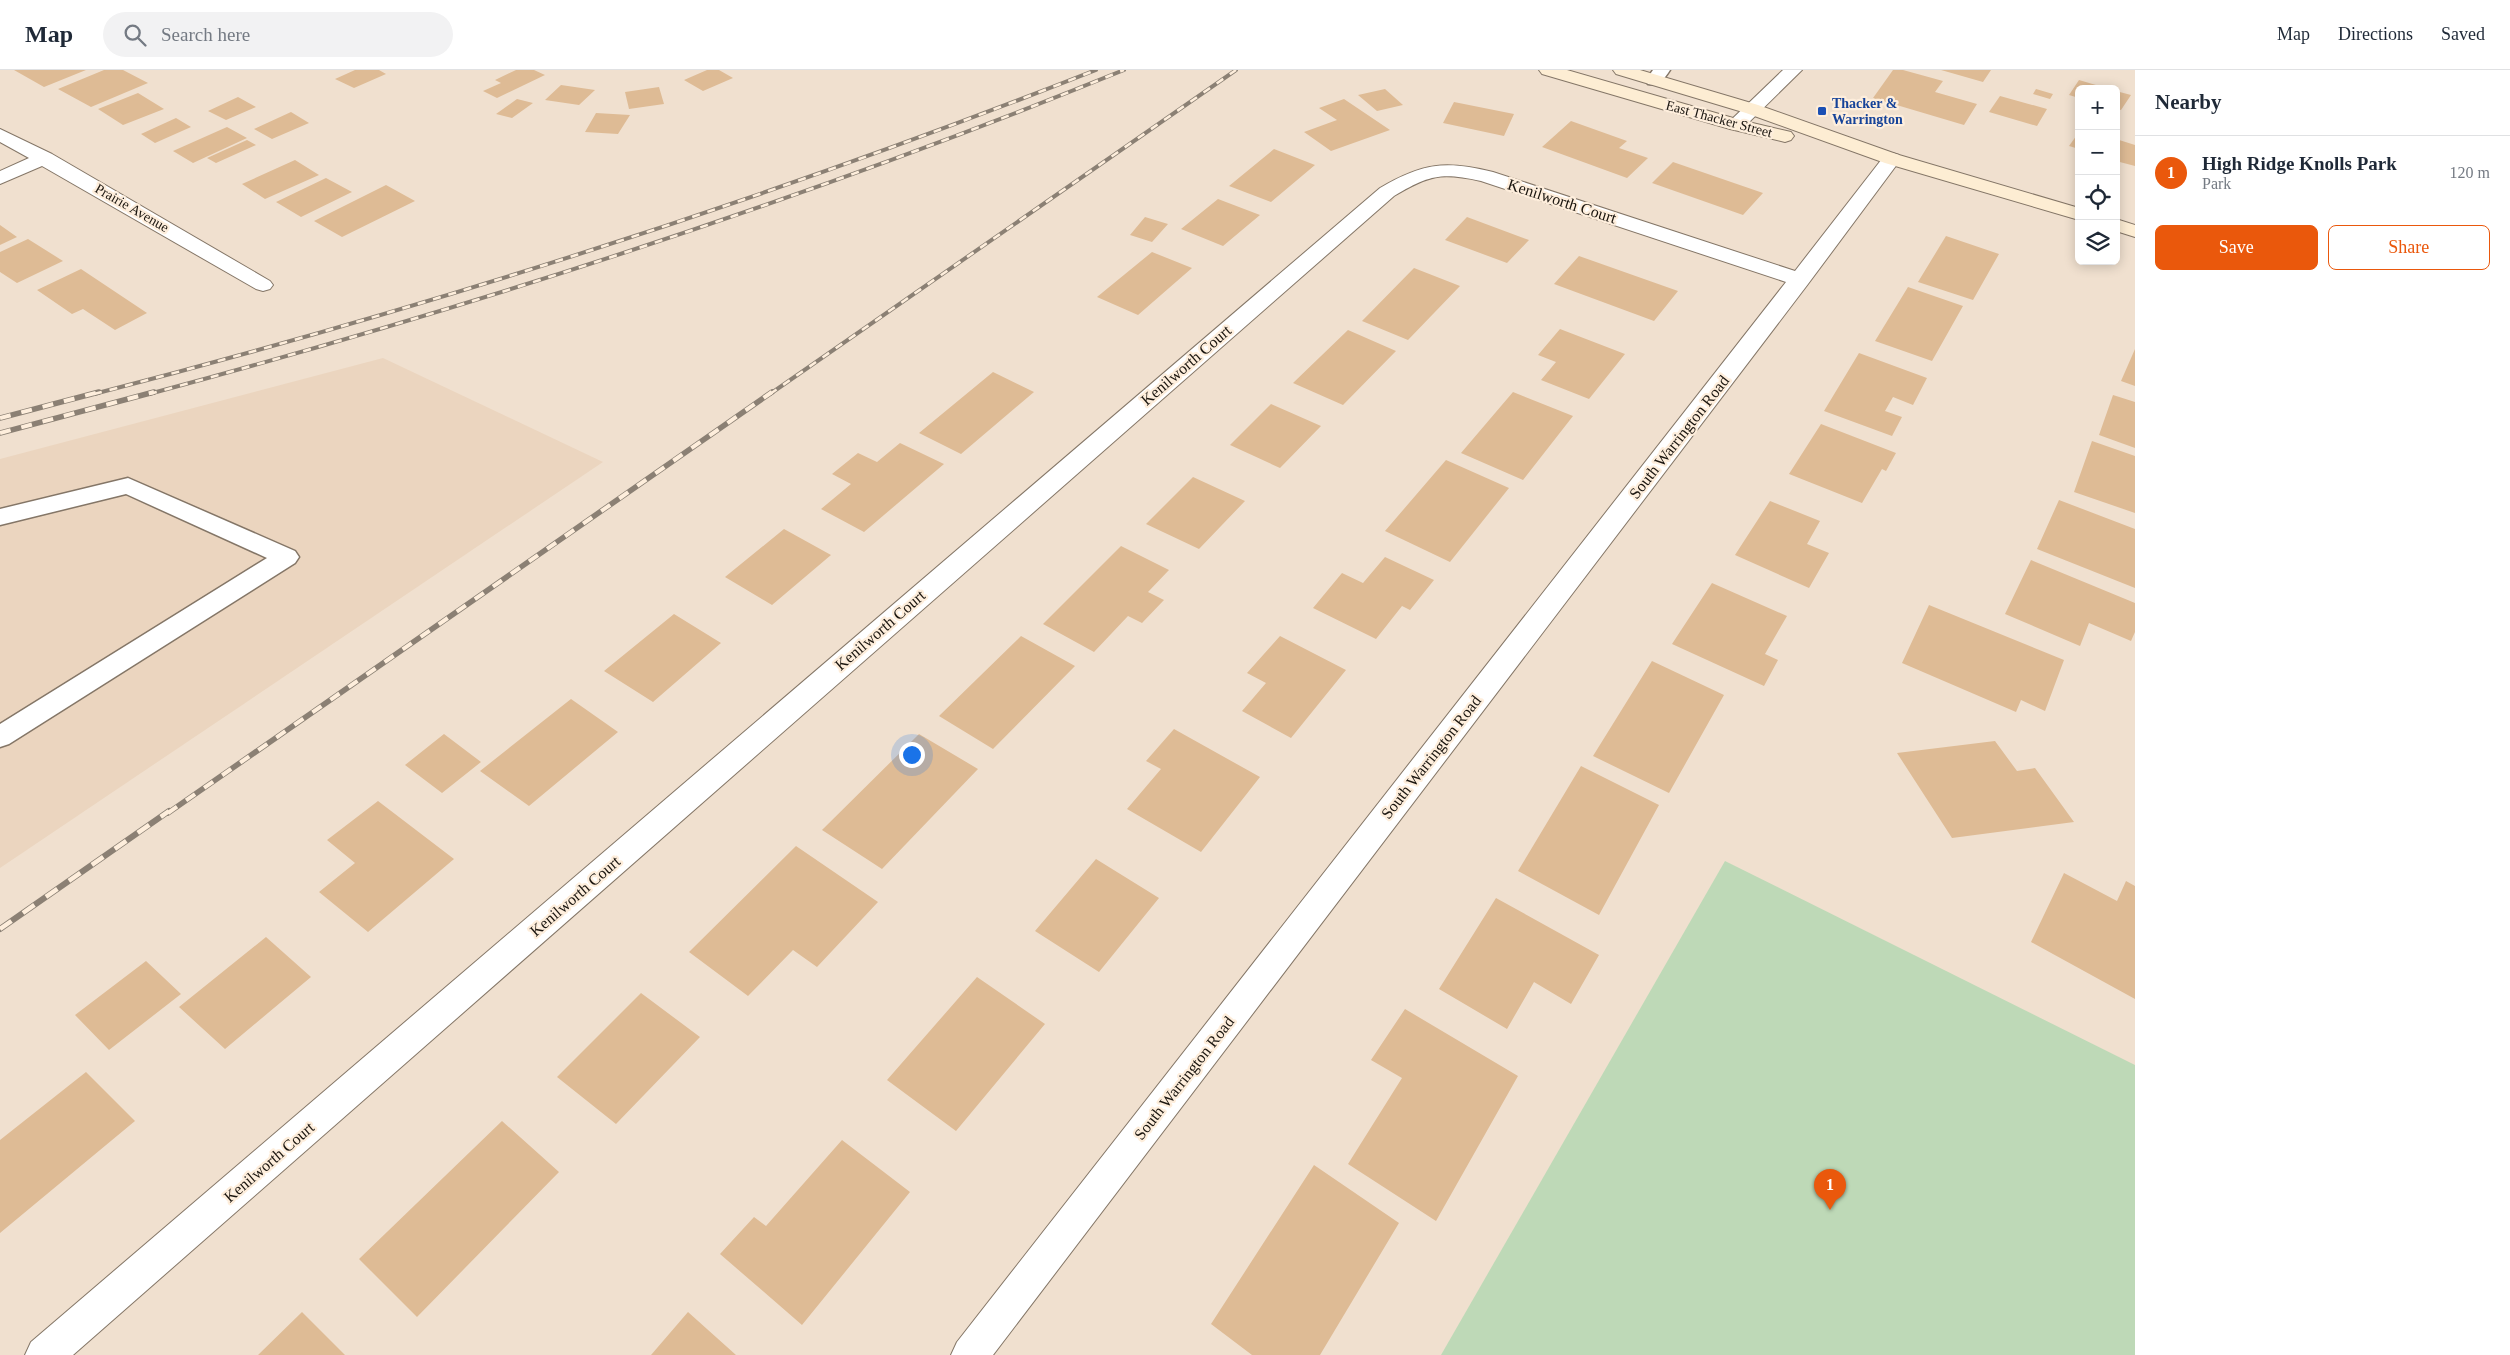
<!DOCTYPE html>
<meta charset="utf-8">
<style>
:root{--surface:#fff;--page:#f2f2f3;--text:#1f2937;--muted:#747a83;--line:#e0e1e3;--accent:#ea580c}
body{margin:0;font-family:Georgia,serif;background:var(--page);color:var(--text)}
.controls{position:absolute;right:15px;top:15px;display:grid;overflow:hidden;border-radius:8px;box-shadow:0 2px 12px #0003}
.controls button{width:45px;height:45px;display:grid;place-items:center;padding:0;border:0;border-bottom:1px solid var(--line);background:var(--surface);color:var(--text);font:25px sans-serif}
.you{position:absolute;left:911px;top:684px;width:18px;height:18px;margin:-12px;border:4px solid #fff;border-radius:50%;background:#1a73e8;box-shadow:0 0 0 8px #1a73e833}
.badge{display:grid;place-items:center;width:32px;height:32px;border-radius:50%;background:var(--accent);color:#fff;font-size:16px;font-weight:700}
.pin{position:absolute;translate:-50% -41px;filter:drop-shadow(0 1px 2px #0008)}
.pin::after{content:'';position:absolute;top:26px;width:18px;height:15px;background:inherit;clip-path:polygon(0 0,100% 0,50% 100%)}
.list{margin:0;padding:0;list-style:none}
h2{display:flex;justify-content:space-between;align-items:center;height:65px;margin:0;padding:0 20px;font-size:21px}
h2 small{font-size:16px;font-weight:400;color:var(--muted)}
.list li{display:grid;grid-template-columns:32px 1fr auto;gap:15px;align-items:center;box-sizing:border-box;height:75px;padding:0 20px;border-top:1px solid var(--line)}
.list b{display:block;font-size:19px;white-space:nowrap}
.list p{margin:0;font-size:16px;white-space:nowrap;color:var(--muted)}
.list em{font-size:16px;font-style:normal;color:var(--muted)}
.actions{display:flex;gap:10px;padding:15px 20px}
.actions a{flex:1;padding:11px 0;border:1px solid var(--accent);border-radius:8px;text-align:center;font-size:18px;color:var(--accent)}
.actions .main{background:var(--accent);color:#fff}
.icon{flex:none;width:28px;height:28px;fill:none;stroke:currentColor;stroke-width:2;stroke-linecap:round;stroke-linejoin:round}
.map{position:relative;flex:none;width:2135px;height:1285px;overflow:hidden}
header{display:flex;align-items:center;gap:30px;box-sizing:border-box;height:70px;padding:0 25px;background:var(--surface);border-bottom:1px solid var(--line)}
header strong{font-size:24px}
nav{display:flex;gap:28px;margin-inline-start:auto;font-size:18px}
.search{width:350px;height:45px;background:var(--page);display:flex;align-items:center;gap:12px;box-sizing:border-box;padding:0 18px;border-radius:28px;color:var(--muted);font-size:19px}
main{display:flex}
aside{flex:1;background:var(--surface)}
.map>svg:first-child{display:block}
</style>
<header>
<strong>Map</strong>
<div class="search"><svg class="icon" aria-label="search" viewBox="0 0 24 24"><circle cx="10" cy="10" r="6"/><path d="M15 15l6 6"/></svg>Search here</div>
<nav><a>Map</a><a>Directions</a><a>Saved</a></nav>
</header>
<main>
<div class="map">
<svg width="2135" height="1285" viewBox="0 0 2135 1285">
<rect width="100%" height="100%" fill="#f0e0cf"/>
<!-- built -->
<path fill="#ebd5bf" d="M383,288L603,392L0,798V389Z"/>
<!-- green -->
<path fill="#bed9b7" d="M1725,791L2135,995V1285H1441Z"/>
<!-- building -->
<path fill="#debb95" d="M14,0H86L44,17Z
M104,0H123L148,13L91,37L58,19Z
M355,0H379L386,4L354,18L335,9Z
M516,0H534L545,5L497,28L483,21L501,13L495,10Z
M707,0H719L733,8L703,21L684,10Z
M1893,0H1903L1943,11L1935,22L1977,34L1964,55L1873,28Z
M1941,0H1991L1983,12Z
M2079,10L2106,18V19H2079V28L2069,25Z
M561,15L595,20L579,35L545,30Z
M659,17L664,34L629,39L625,22Z
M1385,19L1403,35L1377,41L1358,25Z
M2036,19L2053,24L2050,29L2033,24Z
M2116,21L2131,25L2121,40L2116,39Z
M138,23L164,39L123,55L98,39Z
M2000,26L2047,39L2037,56L1989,42Z
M238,27L256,37L226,50L208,41Z
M517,29L533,33L512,48L496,44Z
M1344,29L1390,60L1331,81L1304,62L1337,50L1319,38Z
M1454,32L1514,44L1504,66L1443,53Z
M291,42L309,53L272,69L254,59Z
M596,43L630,45L618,64L585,62Z
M176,48L191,57L155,73L141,64Z
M1571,51L1627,71L1619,78L1648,88L1627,108L1542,77Z
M227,57L247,68L193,93L173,81Z
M2079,62V79L2069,76Z
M2116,69L2135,75V96L2116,91Z
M247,70L256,75L216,93L207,88Z
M1274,79L1315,95L1271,132L1229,116Z
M295,90L319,105L265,129L242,114Z
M1673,92L1763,123L1743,145L1652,113Z
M326,108L352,122L301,147L276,132Z
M386,115L415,131L342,167L314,151Z
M1218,129L1260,145L1223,176L1181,159Z
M1145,147L1168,154L1152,172L1130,165Z
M1467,147L1529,170L1507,193L1445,170Z
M0,155L17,167L0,175Z
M1946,166L1999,184L1973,230L1918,212Z
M28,169L63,191L17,213L0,202V182Z
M1152,182L1192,198L1138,245L1097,227Z
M1579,186L1678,221L1654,251L1554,214Z
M1414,198L1460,216L1408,270L1362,251Z
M81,199L147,243L115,260L83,239L72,244L37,220Z
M1908,217L1963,236L1932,291L1875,271Z
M1560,259L1625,284L1589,329L1541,310L1556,292L1538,285Z
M1348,260L1396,281L1343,335L1293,313Z
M2135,279V316L2121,311Z
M1859,283L1927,308L1913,335L1893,327L1885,341L1902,347L1892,366L1824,341Z
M993,302L1034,322L961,384L919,363Z
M1513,322L1573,346L1523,410L1461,383Z
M2113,325L2135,332V378L2099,365Z
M1271,334L1321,356L1280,398L1230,375Z
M1821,354L1896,383L1886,401L1882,399L1862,433L1789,404Z
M2092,371L2135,386V443L2074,422Z
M900,373L944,394L864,462L821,439L851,414L832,404L858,383L877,392Z
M1446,390L1509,418L1450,492L1385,461Z
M1193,407L1245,431L1199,479L1146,454Z
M2059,430L2135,459V518L2037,479Z
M1770,431L1820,451L1807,474L1829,483L1809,518L1735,485Z
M784,459L831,485L772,535L725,507Z
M1121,476L1169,500L1148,522L1164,530L1142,553L1128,546L1094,582L1043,554Z
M1385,487L1434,510L1410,540L1402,536L1376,569L1313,538L1342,503L1363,513Z
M2031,490L2135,533V562L2131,571L2089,553L2080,576L2005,544Z
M1712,513L1787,546L1765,584L1778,590L1764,616L1672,574Z
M1929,535L2064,590L2045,641L2021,630L2016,642L1902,593Z
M674,544L721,573L653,632L604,601Z
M1021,566L1075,596L993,679L939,646Z
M1280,566L1346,600L1291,668L1242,641L1266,613L1247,603Z
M1652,591L1724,625L1669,723L1593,686Z
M571,629L618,662L529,736L480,701Z
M1174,659L1260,707L1201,782L1127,739L1161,699L1146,691Z
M444,664L481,692L442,723L405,695Z
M919,664L978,699L882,799L822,760Z
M1995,671L2017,701L2035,698L2074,752L1952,768L1897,683Z
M1581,696L1659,735L1599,845L1518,801Z
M378,731L454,789L368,862L319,822L355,793L327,770Z
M796,776L878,832L817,897L793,880L748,926L689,882Z
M1096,789L1159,828L1099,902L1035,861Z
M2064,803L2117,831L2126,811L2135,816V929L2031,872Z
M1496,828L1599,885L1571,934L1534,912L1507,959L1439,919Z
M266,867L311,907L225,979L179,937Z
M146,891L181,924L109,980L75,945Z
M977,907L1045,954L956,1061L887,1010Z
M641,923L700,967L616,1054L557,1007Z
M1405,939L1518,1006L1436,1151L1348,1094L1402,1008L1371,990Z
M86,1002L135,1051L0,1163V1070Z
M502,1051L559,1102L417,1247L359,1189Z
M842,1070L910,1122L802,1255L720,1184L754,1147L766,1156Z
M1314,1095L1399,1153L1320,1285H1252L1211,1254Z
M302,1242L345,1285H258Z
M688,1242L736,1285H651Z"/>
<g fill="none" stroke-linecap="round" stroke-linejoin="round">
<defs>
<path id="lane" d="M1653,0H1670C1664,9 1660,16 1648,14L1646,10Z
M128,408L295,481L299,487L295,493L9,674L0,677V654L267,488L126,424L0,455V439Z"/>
<path id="street" d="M1783,0H1802L1742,59H1730L1727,55L1730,51Z
M0,59L52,84L270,211L273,215L270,219L263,221L256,219L42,96L0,114V101L29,88L0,72Z
M1892,83L1899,85L1901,89L1808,214L993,1285H951L957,1272L1786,212L1481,111C1441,102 1429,105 1394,126L73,1285H25L31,1272L1380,118C1422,93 1446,90 1493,102L1795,201L1885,85Z"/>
<path id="secondary" d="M1539,0H1567L1740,50L1791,62L1794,66L1791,70L1785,72L1730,59L1542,4Z
M1613,0H1640L1758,35L1899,85L2079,138V150L1885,93L1746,43L1616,4Z
M2116,149L2135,155V167L2116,161Z"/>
</defs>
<!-- lane casing -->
<use href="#lane" stroke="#847667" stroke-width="3"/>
<!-- street casing -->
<use href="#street" stroke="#847667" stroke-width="2"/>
<!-- secondary casing -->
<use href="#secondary" stroke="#847667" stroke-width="2"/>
<!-- lane -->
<use href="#lane" fill="#fff" fill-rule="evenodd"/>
<!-- street -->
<use href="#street" fill="#fff" fill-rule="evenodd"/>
<!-- secondary -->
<use href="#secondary" fill="#fdedd3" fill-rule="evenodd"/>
<defs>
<path id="rail-far2" d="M94,324C435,236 768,129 1096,0
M149,324C481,235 806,129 1124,0
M770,324L1236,0"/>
<path id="rail-far1" d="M0,348L99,322
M0,363L154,322
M168,743L772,322"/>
<path id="rail" d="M0,859L169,741"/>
</defs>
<!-- rail-far2 casing -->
<use href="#rail-far2" stroke="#8b8074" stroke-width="4"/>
<!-- rail-far1 casing -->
<use href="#rail-far1" stroke="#8b8074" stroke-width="5.5"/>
<!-- rail casing -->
<use href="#rail" stroke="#8b8074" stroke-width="6"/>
<!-- rail-far2 -->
<use href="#rail-far2" stroke="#feeedc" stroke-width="2.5" stroke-dasharray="8" stroke-linecap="butt"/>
<!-- rail-far1 -->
<use href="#rail-far1" stroke="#feeedc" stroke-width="4" stroke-dasharray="11" stroke-linecap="butt"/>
<!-- rail -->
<use href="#rail" stroke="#feeedc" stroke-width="4.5" stroke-dasharray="14" stroke-linecap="butt"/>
</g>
<!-- markers -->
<rect fill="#1a4fb4" stroke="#feeedc" stroke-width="2" x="1817" y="36" width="10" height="10" rx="2.5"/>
<g text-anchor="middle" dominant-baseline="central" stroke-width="4.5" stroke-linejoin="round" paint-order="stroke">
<!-- far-transit labels -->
<g font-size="14" font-weight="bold" fill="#164399" stroke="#feeedc" text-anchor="start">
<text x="1832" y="33">Thacker &amp;<tspan x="1832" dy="16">Warrington</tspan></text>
</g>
<!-- far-street labels -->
<g font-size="14" fill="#1a150f" stroke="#feeedc">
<text transform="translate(1719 49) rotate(15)">East Thacker Street</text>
<text transform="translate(132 138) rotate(30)">Prairie Avenue</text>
</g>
<!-- street labels -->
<g font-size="16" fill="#1a150f" stroke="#feeedc">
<text transform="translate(1562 131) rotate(18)">Kenilworth Court</text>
<text transform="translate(1186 295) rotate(-41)">Kenilworth Court</text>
<text transform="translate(1679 367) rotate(-52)">South Warrington Road</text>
<text transform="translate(880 560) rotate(-41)">Kenilworth Court</text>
<text transform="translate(1431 687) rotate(-52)">South Warrington Road</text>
<text transform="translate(575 826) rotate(-41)">Kenilworth Court</text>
<text transform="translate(1184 1008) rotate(-52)">South Warrington Road</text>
<text transform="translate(269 1092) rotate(-41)">Kenilworth Court</text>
</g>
</g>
</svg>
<div class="controls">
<button>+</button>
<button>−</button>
<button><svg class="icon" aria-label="locate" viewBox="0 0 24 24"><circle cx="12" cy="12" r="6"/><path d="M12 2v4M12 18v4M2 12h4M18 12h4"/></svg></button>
<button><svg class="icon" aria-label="layers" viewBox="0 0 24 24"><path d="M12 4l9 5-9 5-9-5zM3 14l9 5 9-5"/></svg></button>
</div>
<div class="you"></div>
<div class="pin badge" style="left:1830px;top:1140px">1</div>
</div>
<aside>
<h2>Nearby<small></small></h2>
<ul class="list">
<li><span class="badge">1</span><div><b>High Ridge Knolls Park</b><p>Park</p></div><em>120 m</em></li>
</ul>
<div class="actions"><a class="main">Save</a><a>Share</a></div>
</aside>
</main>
